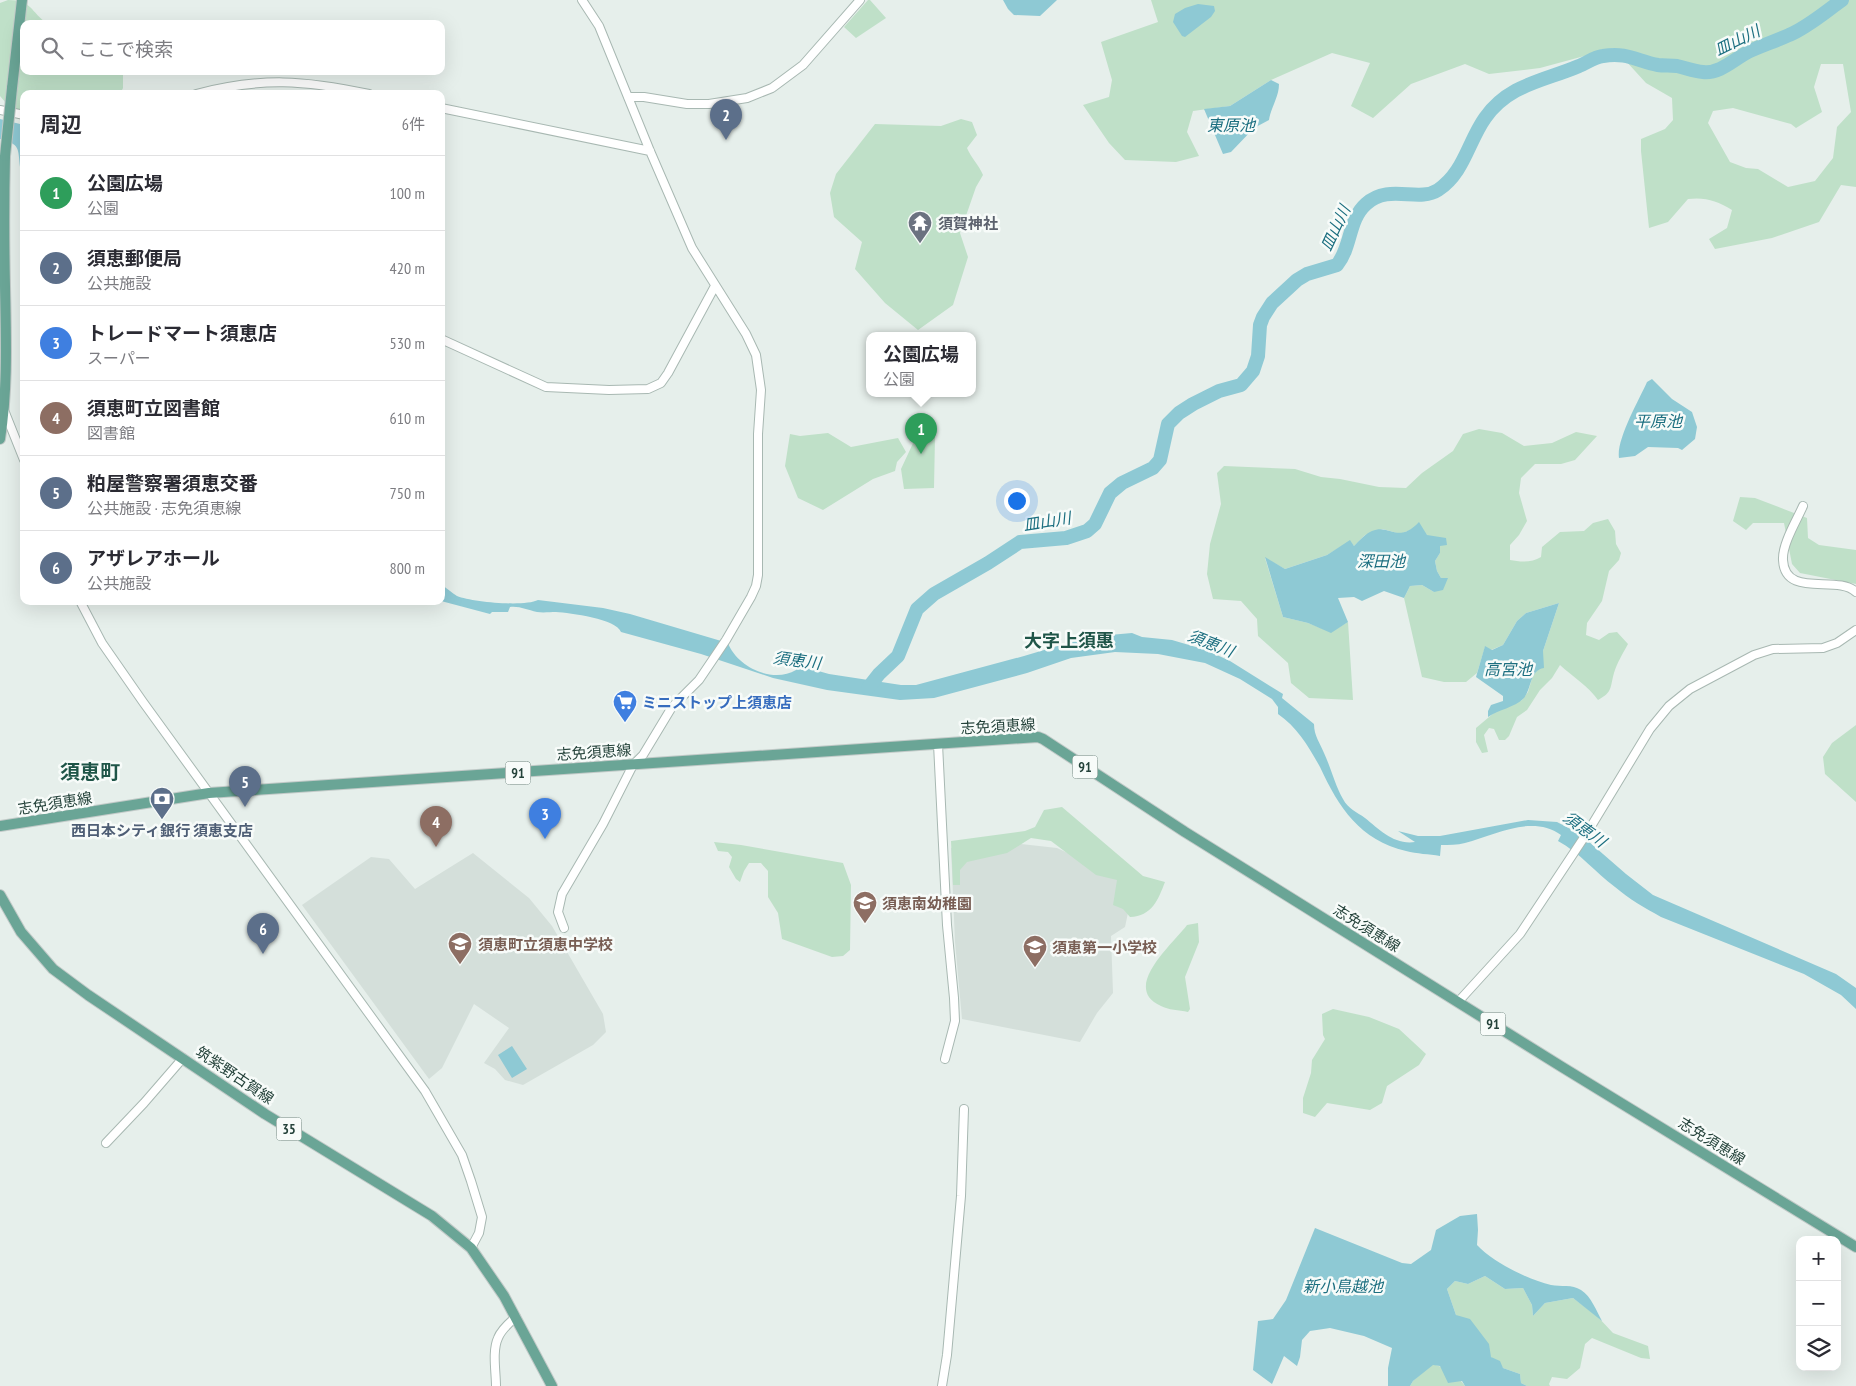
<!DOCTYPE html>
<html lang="ja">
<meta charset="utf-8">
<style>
:root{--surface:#fff;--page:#f7f7f7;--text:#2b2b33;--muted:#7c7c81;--line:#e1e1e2;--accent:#2563eb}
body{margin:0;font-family:"PT Sans Narrow","Noto Sans JP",sans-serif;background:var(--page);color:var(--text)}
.controls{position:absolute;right:15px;bottom:15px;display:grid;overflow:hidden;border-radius:10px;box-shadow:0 5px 20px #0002}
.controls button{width:45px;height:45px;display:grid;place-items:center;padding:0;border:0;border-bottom:1px solid var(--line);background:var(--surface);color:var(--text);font:25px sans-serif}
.you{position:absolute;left:1016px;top:500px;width:18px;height:18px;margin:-12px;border:4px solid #fff;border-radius:50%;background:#1a73e8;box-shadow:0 0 0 8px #1a73e833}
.badge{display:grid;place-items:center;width:32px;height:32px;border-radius:50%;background:var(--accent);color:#fff;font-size:16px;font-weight:700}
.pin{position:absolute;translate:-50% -41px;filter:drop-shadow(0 1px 2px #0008)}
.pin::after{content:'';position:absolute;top:26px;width:18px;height:15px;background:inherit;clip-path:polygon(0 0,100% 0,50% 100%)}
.popup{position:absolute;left:866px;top:332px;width:110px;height:65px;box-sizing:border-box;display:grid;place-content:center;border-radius:10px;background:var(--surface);filter:drop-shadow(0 1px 4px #0005);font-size:16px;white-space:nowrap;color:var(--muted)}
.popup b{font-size:19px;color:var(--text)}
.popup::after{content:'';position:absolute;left:50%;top:100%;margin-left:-10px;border:10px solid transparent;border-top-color:var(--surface)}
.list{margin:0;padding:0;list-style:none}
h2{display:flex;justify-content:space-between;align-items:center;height:65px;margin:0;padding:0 20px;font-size:21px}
h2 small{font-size:16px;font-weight:400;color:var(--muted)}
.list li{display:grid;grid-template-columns:32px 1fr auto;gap:15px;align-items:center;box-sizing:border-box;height:75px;padding:0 20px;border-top:1px solid var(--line)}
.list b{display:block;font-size:19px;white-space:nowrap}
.list p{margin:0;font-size:16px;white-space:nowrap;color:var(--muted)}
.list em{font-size:16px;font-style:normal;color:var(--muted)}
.icon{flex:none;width:28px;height:28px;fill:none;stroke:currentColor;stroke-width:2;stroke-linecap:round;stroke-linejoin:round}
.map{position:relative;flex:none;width:1856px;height:1386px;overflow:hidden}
.search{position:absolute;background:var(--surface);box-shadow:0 5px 20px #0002;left:20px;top:20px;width:425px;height:55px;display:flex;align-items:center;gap:12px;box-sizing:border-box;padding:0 18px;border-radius:10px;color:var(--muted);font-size:19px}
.panel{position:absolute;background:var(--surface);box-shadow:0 5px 20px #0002;left:20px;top:90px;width:425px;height:515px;border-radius:10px}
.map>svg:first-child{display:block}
</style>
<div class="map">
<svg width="1856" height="1386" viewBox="0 0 1856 1386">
<rect width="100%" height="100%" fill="#e6efeb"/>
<!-- built -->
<path fill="#d4dfda" d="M1021,844L1057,848L1115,875L1129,908L1125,927L1111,936L1113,993L1097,1013L1080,1042L962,1019L955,942L951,848L959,846Z
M473,853L529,898L552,926L603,1014L606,1032L593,1045L523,1085L505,1080L495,1069L484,1063L509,1028L474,1004L442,1068L429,1079L302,905L371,857L389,859L415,889Z"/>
<!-- green -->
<path fill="#bfe0c8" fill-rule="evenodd" d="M8,0C33,0 30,12 48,24H24V71H123V88L120,94H24V114L11,109L0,96V3Z
M868,0H870L886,18L856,38L844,27Z
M1151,0H1856V187L1841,185L1819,222L1772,238L1715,249L1709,239L1727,228L1732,210C1717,201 1706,197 1688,199L1668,222L1649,228L1641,151V139L1665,129L1673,120L1672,98L1646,83L1614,48L1540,68L1489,74L1465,64L1411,84L1373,118L1351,106L1370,63L1332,53L1271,80L1230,106L1193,111L1187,132L1199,156L1176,162L1125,160L1109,143L1083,105L1109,97L1112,80L1101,42L1158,22ZM1821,64H1843L1851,112L1837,127L1833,158L1815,181L1788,187L1758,169L1746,168L1730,162L1708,123L1713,111L1733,108L1791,124L1796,128L1822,112L1814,87Z
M961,119L972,122L977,135L967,148C971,158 979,165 983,175L976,187L960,233L968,257L953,305L918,330L885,303L855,269L862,242L834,217L830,193L836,174L875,124L941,126Z
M1479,429L1502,433L1524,446L1552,443L1576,432L1597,436L1575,460L1561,464H1535L1521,478L1519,493L1527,521L1519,535L1510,545V560C1520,562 1532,563 1541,557L1542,547L1560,532L1584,531L1593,523L1608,519L1615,531L1616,544L1621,553L1619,560L1609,571L1602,601L1587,623L1586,635L1599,640L1609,633L1617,632L1628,644C1623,653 1617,663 1614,673C1610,687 1613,692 1598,700C1589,687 1572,676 1560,665L1552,678L1540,690L1527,710L1517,717L1509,736L1505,740H1499L1494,729L1489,728L1484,735L1488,752L1482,753L1476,742V728L1495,712L1522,700L1528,692L1533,675L1543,664V651L1559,603L1526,613L1517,621L1503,645L1491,650L1485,647L1477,673L1466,682H1444L1422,677L1404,598L1410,586L1422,585L1434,592L1447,578H1441L1437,571L1435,561L1440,553L1427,535L1413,529L1400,534L1383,529L1365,535L1354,546L1350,541L1327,555L1285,569L1265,558L1283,617L1308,623L1331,632L1348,622L1353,700L1309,698L1291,683L1288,663L1258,636L1257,619L1241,601L1213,599L1207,574L1210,544L1221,504L1217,473L1224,466L1295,469L1321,477L1340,479L1379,487L1406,488L1422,473L1453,451L1463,434Z
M828,433L851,447L898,438L906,452L897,462L895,471L873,479L823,510L798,498L785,466L790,434L800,436Z
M935,437L934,488L904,489L901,469L915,439Z
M1740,497L1755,498L1807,518L1808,538L1819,545L1856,550V584L1800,573L1792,564L1784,523H1753L1746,530L1733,521Z
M1856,725V802L1825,774L1823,757L1832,743Z
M1062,807L1143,876L1165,882C1158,900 1152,916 1130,917L1123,909L1113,905L1117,880L1096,875L1051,841L1031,838L1007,853L967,862L960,870V885H953L951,841L1025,831L1035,827L1044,810Z
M714,842L741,845L843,863L851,885L850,950L843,956L832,957L782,939L778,913L768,897V871L761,863H749L744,871L740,882L736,879L729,867L732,857L728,852L718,851Z
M1198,923L1199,942L1185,977L1190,1009L1188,1012C1179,1010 1168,1010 1161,1006C1120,988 1174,943 1187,925Z
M1333,1009L1369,1017L1399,1029L1426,1054L1419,1065L1387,1086L1382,1103L1370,1110L1327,1103L1315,1117L1303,1113V1098L1311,1073L1312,1060L1325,1039L1323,1035L1322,1014Z
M1485,1276L1505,1289L1523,1288L1532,1305L1533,1316L1545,1303L1573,1298L1597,1316L1613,1333L1648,1346L1650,1359L1641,1358L1592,1338L1585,1344L1580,1368L1567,1379L1552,1377L1549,1384L1550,1386H1527L1521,1383L1520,1374L1503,1368L1491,1357L1456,1315L1447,1289L1455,1281L1468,1284Z
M1432,1364C1444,1366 1459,1377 1465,1386H1410L1413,1381Z"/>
<!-- water -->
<path fill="#8ec9d4" d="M1003,0H1057L1040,16L1014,15L1008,9Z
M1198,4L1214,6L1215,11L1211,17L1185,37L1182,36L1173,22L1175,14L1185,8Z
M1271,80L1279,84C1279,97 1271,107 1269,120L1254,128L1231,152L1223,154L1204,109L1230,106Z
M0,119L24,125V169L20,167C18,148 20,144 0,139Z
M1652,379L1672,399L1692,412L1697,427L1695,439L1682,450L1678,448L1648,447L1635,456L1619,458C1616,440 1639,400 1647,382Z
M1419,522L1427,535L1446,538L1447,545L1440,546V553L1435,561L1437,571L1441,578H1448L1443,590L1434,592L1422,585L1410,586L1404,598L1384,591L1362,601L1354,597L1338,598L1348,622L1331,633L1308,623L1283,617L1265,557L1285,569L1327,555L1350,540L1354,546C1360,540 1365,534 1372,531C1390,523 1397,545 1419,522Z
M441,585C447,588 452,593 457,596C472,602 524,607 538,600L603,608L630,614L728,643C737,667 773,684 796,670L797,665L829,674L901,685H916L1024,656L1071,642L1098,636L1132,633L1142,637L1172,640L1206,650L1230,661L1283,694L1282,698L1314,724C1314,736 1320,743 1324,753C1331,768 1335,785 1343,799C1348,809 1357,812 1365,818C1380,830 1394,845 1415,842L1398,831L1418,836H1440L1528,820L1557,822L1580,834L1626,874L1653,895L1836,974L1856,988V1009L1841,995L1804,974L1661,917C1645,908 1629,899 1615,887C1595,872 1580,853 1558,841L1561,835C1532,814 1495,835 1465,843C1457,845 1449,845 1441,845L1440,856C1429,854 1417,854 1406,851C1360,840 1339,808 1320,767C1309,747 1297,727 1278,714V707L1272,699L1240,679L1205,663L1158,654L1115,652L1071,658L1027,673L934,698L900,700L827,690L773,678L701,654L621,632C617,619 570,613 556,612C550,612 543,613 537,612C527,610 520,606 510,607L508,612H492L490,614L441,601Z
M1559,603L1543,651L1544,668C1529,670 1532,690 1523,699C1515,707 1498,710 1488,717V711L1491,705L1503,701V696L1476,677L1485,646L1492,650L1503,645L1517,621L1526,613Z
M512,1046L527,1069L512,1078L498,1055Z
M1477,1214L1478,1230L1477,1245C1494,1263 1527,1279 1551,1285C1561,1287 1572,1284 1581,1290C1591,1296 1597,1312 1602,1321L1573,1298L1545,1303L1533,1316L1532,1305L1523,1288L1505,1289L1485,1276L1468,1284L1455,1281L1447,1289L1456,1315L1470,1319L1489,1344L1491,1357L1500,1361L1503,1368L1520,1374L1521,1383L1527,1386H1465L1462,1381L1448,1383L1440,1366L1433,1365L1413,1381L1410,1386H1388V1368L1392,1348L1364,1336L1330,1328L1310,1331L1302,1340L1300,1357L1297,1366L1284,1356L1272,1384L1253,1370L1258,1321L1273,1319L1286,1300L1315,1228L1402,1263L1411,1264L1431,1250L1436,1230L1460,1216Z"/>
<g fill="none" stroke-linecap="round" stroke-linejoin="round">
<!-- river -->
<path stroke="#8ec9d4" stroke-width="14" d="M868,688L879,674L898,656L917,609L934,594L988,563L1020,542L1066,538L1087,531L1095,524L1110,493L1122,483L1153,468L1160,460L1168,424L1179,413L1193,404L1219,391L1241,385L1253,371L1258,356L1260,325L1263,317L1272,303L1297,280L1307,274L1337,265C1352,246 1348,220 1366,204C1389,183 1418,203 1438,190C1464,173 1468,142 1485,118C1509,84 1544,81 1579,66C1587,63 1594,57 1603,56C1627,52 1637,61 1658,65C1664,66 1671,65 1677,66C1686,68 1694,71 1703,72C1721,74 1735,58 1750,51C1763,45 1776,41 1789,35C1808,27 1825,12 1842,0"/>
<defs>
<path id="minor" d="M196,94C262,77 304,80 369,94
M628,97H644L687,104H709L747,98L772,88L803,65L860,0
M441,108L650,151
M0,110L24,115
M441,339L546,387L609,390L648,389L661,383L668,373L715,286
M4,410L24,460
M1803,506C1797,520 1782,544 1783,560C1785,599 1837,574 1856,592
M80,601L102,643L143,702L425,1091L462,1155L471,1181L482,1217L479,1233L471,1248
M938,744L947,925L954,998L955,1021L945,1059
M564,928L558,912L562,894L603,824L633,765L643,755L672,707L699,680L726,640L751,597L756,586L758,575V434L761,390L756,355L746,334L692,248L650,151L599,26L582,0
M1458,1002L1520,934L1587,833L1650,729L1669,706L1690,689L1754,655L1773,649L1823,648L1837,643L1856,630
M106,1143L144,1103L183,1058
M496,1386C496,1372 492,1351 498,1338C501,1330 510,1322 516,1317
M942,1386L947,1355L961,1196L964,1109"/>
<path id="major" d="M12,88L22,0
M0,439C8,388 6,338 5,286C4,243 4,199 5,156
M0,826L209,793L1038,737L1043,739L1185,832L1562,1067L1856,1247
M0,895L21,932L53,969L88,995L265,1114L432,1216L471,1248L504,1296L552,1386"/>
</defs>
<!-- minor casing -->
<use href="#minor" stroke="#a8b8b2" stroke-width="10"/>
<!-- major casing -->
<use href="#major" stroke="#c2cac8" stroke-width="12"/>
<!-- minor -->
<use href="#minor" stroke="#fff" stroke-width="8"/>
<!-- major -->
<use href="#major" stroke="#6aa596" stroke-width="10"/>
<defs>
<path id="major-bridge" d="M5,156L12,88"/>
</defs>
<!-- major-bridge casing -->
<use href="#major-bridge" stroke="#c2cac8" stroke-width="12" stroke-linecap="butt"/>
<!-- major-bridge -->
<use href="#major-bridge" stroke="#6aa596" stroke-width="10"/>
</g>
<!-- icons -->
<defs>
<symbol id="temple-pin" viewBox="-11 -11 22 30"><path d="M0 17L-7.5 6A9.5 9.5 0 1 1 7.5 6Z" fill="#6b7280" stroke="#f7fbf9"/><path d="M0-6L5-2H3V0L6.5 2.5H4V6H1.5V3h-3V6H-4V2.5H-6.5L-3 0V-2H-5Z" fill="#fff"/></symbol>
<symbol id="supermarket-pin" viewBox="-11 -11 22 30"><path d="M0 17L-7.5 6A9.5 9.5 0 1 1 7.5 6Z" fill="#3f7fe0" stroke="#f7fbf9"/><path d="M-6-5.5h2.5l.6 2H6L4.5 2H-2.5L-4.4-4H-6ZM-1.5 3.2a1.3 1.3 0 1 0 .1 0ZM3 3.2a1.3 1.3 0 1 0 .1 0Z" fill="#fff"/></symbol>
<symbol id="bank-pin" viewBox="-11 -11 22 30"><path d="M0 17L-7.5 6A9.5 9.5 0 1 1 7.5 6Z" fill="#5c6f8a" stroke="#f7fbf9"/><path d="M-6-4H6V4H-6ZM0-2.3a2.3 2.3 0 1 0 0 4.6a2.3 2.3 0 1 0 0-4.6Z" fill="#fff"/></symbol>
<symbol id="school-pin" viewBox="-11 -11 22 30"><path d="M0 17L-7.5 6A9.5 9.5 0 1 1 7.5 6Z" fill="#8d6e63" stroke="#f7fbf9"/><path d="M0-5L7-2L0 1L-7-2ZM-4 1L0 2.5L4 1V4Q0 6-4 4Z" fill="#fff"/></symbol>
</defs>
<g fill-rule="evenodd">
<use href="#temple-pin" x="906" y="209" width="28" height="38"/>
<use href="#supermarket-pin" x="611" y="688" width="28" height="38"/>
<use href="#bank-pin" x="148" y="785" width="28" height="38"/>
<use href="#school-pin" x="851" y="889" width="28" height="38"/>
<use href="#school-pin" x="446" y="930" width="28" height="38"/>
<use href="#school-pin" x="1021" y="933" width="28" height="38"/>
</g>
<g text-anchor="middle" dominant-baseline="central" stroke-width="5" stroke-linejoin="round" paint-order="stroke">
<!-- shield labels -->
<g fill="#f7fbf9" stroke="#637a73" stroke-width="1">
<rect x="1072.5" y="755.5" width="25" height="23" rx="4"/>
<rect x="505.5" y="761.5" width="25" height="23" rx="4"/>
<rect x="1480.5" y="1012.5" width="25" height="23" rx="4"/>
<rect x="276.5" y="1117.5" width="25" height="23" rx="4"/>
</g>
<g font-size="14" font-weight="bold" fill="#24423a">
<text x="1085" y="767">91</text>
<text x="518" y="773">91</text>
<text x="1493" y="1024">91</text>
<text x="289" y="1129">35</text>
</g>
<!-- worship labels -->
<g font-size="15" font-weight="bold" fill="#5b616d" stroke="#f7fbf9" text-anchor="start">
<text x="938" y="223">須賀神社</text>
</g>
<!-- shop labels -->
<g font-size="15" font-weight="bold" fill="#366cbe" stroke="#f7fbf9" text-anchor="start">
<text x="642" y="702">ミニストップ上須恵店</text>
</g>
<!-- street labels -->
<g font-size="15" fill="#24423a" stroke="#f7fbf9">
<text transform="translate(998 726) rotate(-3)">志免須恵線</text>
<text transform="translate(594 752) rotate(-4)">志免須恵線</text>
<text transform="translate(55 803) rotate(-9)">志免須恵線</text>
<text transform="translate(1367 928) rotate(32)">志免須恵線</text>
<text transform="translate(235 1075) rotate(34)">筑紫野古賀線</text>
<text transform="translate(1712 1141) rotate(32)">志免須恵線</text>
</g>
<!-- service labels -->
<g font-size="15" font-weight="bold" fill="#4e5e75" stroke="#f7fbf9">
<text x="162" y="830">西日本シティ銀行 須恵支店</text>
</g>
<!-- education labels -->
<g font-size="15" font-weight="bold" fill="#785e54" stroke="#f7fbf9" text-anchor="start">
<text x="882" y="903">須恵南幼稚園</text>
<text x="478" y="944">須恵町立須恵中学校</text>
<text x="1052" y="947">須恵第一小学校</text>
</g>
<!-- water labels -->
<g font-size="16" font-style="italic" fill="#1c6f80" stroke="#f7fbf9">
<text transform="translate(1737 40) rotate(-26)">皿山川</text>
<text x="1231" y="125">東原池</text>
<text transform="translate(1335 228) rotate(-65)">皿山川</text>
<text x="1658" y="421">平原池</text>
<text transform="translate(1047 521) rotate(-9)">皿山川</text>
<text x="1381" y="561">深田池</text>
<text transform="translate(1211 643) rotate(21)">須恵川</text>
<text transform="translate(797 660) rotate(7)">須恵川</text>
<text x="1508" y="669">高宮池</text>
<text transform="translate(1585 829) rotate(36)">須恵川</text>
<text x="1343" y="1286">新小鳥越池</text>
</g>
<!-- quarter labels -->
<g font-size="18" font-weight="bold" fill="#1f5548" stroke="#f7fbf9">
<text x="1069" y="640">大字上須惠</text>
</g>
<!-- district labels -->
<g font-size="20" font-weight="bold" fill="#1f5548" stroke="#f7fbf9">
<text x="90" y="772">須恵町</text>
</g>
</g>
</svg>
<div class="controls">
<button>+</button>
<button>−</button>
<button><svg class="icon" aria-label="layers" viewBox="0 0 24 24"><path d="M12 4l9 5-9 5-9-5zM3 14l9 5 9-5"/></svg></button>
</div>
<div class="you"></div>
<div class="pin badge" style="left:921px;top:454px;background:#2e9e5b">1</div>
<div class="popup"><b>公園広場</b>公園</div>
<div class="pin badge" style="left:726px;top:140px;background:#5c6f8a">2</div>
<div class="pin badge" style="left:545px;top:839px;background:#3f7fe0">3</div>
<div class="pin badge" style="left:436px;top:847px;background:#8d6e63">4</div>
<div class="pin badge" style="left:245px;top:807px;background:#5c6f8a">5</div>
<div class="pin badge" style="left:263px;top:954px;background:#5c6f8a">6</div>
<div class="search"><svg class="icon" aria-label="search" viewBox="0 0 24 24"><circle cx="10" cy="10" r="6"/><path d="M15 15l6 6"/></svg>ここで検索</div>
<section class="panel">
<h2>周辺<small>6件</small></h2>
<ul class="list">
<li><span class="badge" style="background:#2e9e5b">1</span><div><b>公園広場</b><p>公園</p></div><em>100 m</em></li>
<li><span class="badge" style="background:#5c6f8a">2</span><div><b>須恵郵便局</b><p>公共施設</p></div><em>420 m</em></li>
<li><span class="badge" style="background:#3f7fe0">3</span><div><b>トレードマート須恵店</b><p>スーパー</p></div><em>530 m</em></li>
<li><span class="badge" style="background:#8d6e63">4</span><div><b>須恵町立図書館</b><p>図書館</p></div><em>610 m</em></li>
<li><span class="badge" style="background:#5c6f8a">5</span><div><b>粕屋警察署須恵交番</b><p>公共施設 · 志免須恵線</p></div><em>750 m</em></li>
<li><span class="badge" style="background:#5c6f8a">6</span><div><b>アザレアホール</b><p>公共施設</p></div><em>800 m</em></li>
</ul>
</section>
</div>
